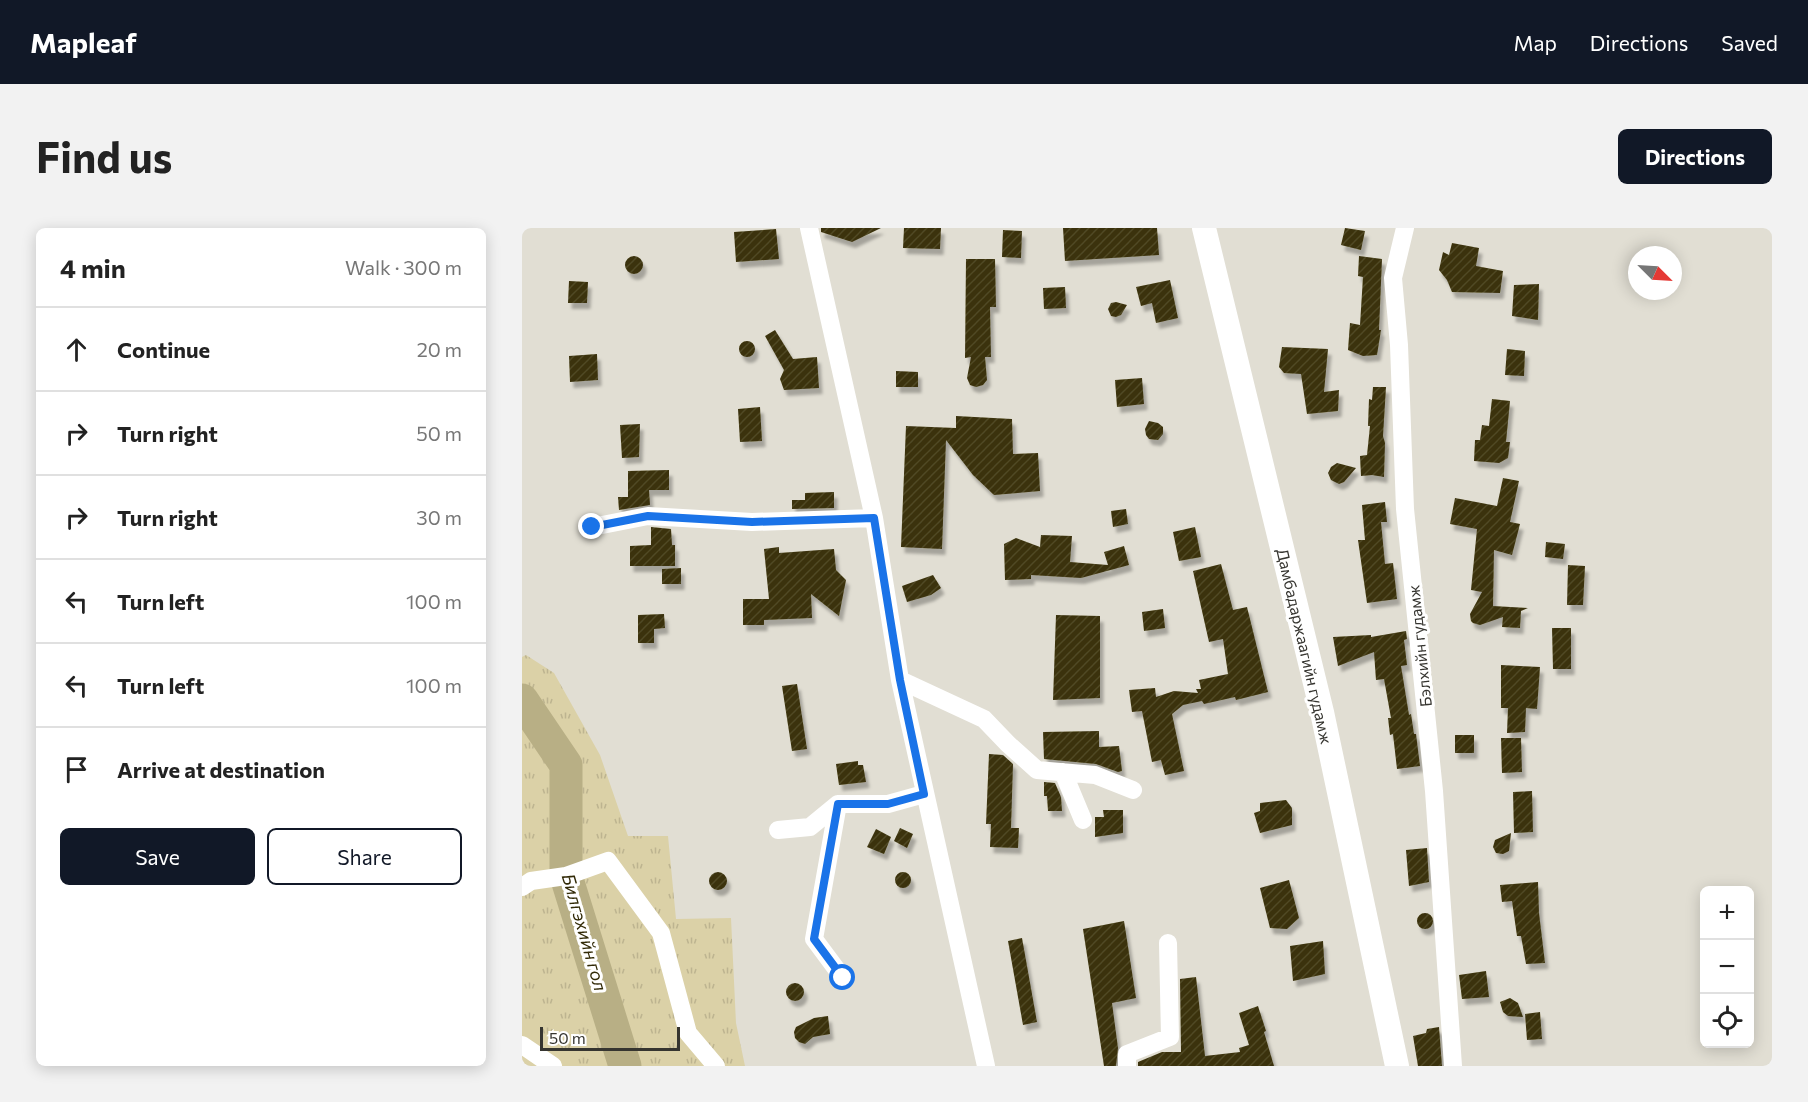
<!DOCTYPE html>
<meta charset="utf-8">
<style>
:root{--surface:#fff;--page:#f2f2f2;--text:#222;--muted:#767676;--line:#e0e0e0;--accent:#111827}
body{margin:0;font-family:Commissioner,sans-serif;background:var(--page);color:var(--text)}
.controls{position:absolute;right:18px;bottom:18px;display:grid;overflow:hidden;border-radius:9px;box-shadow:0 3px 15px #0003}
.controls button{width:54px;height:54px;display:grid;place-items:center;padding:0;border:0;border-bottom:2px solid var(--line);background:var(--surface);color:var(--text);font:30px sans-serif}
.compass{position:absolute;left:1106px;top:18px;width:54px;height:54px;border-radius:50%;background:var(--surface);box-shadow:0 3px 15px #0003;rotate:114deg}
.scale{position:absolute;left:18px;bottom:15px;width:140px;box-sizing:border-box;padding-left:6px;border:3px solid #363530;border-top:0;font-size:16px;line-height:21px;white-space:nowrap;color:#363530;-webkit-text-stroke:4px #fff;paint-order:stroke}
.stop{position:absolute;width:18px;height:18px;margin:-14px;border:4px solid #1a73e8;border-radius:50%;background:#fff}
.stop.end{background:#1a73e8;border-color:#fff;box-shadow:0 2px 6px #0008}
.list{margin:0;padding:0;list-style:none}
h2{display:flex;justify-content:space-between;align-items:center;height:78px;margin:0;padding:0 24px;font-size:26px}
h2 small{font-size:20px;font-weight:400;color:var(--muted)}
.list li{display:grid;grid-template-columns:39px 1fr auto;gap:18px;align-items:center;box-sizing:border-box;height:84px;padding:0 24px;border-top:2px solid var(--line)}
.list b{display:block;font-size:22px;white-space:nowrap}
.list em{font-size:20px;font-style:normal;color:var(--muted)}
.actions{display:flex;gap:12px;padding:18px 24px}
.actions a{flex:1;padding:14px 0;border:2px solid var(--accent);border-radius:9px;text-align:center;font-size:21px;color:var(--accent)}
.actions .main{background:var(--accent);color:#fff}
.icon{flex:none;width:33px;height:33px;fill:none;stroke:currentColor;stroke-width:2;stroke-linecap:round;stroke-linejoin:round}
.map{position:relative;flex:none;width:1250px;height:838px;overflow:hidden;border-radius:9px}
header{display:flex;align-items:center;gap:36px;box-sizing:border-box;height:84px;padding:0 30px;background:var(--accent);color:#fff}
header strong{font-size:28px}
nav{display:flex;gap:33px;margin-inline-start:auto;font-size:21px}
.intro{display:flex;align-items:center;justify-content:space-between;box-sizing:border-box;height:144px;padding:0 36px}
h1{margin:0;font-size:42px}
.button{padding:15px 27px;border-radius:9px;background:var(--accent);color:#fff;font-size:21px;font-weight:700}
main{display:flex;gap:36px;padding:0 36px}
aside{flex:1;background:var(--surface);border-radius:9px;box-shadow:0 3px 15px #0003}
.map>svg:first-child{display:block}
</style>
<header>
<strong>Mapleaf</strong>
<nav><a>Map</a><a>Directions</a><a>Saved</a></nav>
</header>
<div class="intro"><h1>Find us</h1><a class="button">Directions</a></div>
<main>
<aside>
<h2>4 min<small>Walk · 300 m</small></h2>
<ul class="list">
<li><svg class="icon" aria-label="ahead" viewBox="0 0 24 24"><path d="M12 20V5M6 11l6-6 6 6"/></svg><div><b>Continue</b></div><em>20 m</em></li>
<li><svg class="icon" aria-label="right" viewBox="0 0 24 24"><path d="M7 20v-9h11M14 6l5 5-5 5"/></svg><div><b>Turn right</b></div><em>50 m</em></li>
<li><svg class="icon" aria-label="right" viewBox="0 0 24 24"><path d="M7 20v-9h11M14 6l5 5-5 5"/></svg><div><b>Turn right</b></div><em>30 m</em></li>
<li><svg class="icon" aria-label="left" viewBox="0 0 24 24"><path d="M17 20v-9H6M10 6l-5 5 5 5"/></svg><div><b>Turn left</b></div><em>100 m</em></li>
<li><svg class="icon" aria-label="left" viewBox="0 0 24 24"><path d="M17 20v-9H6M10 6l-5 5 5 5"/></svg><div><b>Turn left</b></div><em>100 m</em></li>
<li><svg class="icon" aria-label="arrive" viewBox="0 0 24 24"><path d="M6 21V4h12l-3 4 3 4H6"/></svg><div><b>Arrive at destination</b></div></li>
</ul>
<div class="actions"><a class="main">Save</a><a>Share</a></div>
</aside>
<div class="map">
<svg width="1250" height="838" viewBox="0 0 1250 838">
<defs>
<pattern id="grass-tufts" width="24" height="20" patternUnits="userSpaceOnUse" patternTransform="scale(1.5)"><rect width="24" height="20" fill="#dbd1a7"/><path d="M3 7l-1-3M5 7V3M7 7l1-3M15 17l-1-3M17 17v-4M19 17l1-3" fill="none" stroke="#bdb490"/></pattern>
<pattern id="building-hatch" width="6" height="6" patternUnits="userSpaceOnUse" patternTransform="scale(1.5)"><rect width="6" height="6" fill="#3b320a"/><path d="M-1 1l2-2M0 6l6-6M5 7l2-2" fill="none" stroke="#4f4825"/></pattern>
<filter id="shadow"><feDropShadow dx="3.5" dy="6" stdDeviation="1.5" flood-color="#0004"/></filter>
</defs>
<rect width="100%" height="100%" fill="#e1ded3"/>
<!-- grass -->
<path fill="url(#grass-tufts)" d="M4,427L32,445L78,527L106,608H146L154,691L209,690L214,795L223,838H0V429Z"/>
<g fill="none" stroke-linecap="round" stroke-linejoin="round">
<!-- river -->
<path stroke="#b8af85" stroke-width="33" d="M0,472L44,537V648L103,838"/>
</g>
<!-- building -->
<path fill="url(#building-hatch)" filter="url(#shadow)" d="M299,0H359L330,14L299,4Z
M382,0H419L418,21L381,20Z
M541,0H635L637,27L543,33Z
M823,0L843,3L839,22L819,17Z
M254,1L257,31L214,34L212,4Z
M481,2L500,3L499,30L480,29Z
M930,15L957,20L954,38L981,43L978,65L930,64L925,52L917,42L921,24L927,27Z
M837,28L860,31L857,102H859L855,127L841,128L826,122L828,95L838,97L841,49L836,48Z
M103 37a9 9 0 1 1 18 0a9 9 0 1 1-18 0Z
M444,31H473L474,79H468L469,129H463L465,152L461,157L454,159L448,157L445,150L449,129L443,130Z
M648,52L656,90L634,95L630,75L619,78L614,59Z
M47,53L66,54L65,75H46Z
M1017,56L1016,92L990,88L992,57Z
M543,59L544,80L522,81L521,60Z
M594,74L605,77L599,87L594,89L589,88L586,81L589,75Z
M253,102L271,131L295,129L297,160L262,162L258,151L262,142L243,108Z
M217 121a8 8 0 1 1 16 0a8 8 0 1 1-16 0Z
M760,119L806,121L802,164L817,162L816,183L785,186L779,146L762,145L757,139Z
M985,121L1003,123L1002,148L983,147Z
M75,126L76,152L48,154L47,128Z
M374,143L396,144V159H374Z
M620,150L622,176L595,179L593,152Z
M851,159H864L861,208L863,215L862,249L850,247L839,248L838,228L845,227L848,198H846L847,171L850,172Z
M970,171L988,173L984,214H988L986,230L977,235L952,233L953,212H958L960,197L967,198Z
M238,179L240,213L218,214L216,181Z
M434,188L490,191L491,226L516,225L518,263L472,267L451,247L424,212L420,321L379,319L384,198L434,200Z
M627,193L636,195L641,199V206L636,212L627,211L624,207L623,201Z
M118,196L117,229L100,230L98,197Z
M815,235L834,240L822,254L817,256L809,252L806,245L809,239Z
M147,242V262H127L128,277L97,282L96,269H106V243Z
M981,250L997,253L988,294L998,296L990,327L972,322L971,378L1006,380L999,383L998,400L980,399L981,389L958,397L951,395L949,393L948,386L960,364L949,362L955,301L928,296L933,270L975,278Z
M312,264V280L270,281V272H283V265Z
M863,274L865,294H859L863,336L871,335L875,371L845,375L836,312H843L840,277Z
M604,281L606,296L591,299L589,283Z
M129,299L149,301L150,317H153V338H108V318L129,317Z
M673,299L679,329L657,333L651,304Z
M519,307L550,308L548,334L586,337L582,324L602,318L607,337L559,350L509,347V351L483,352L482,316L494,310L518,319Z
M1024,314L1043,316L1041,331L1023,329Z
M257,319V325L312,321L314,342L324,352L317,388L289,366L290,390L242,392V397H221V371H247L242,321Z
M699,336L711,382L725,379L746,464L714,472L713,469L682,476L680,473L661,477L650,486L662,543L643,547L639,532L630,534L620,483L610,484L607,462L633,460L634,469L652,463L676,465L674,461H679L677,452L706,446L701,411L687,414L671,343Z
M1046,337L1063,338L1061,377H1045Z
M159,340V356H140V341Z
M411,347L419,360L409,367L385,374L380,358Z
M641,381L643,400L622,403L620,384Z
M142,386L143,400L132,401V415H116V387Z
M534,387L578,388V470L531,472Z
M1030,400H1049V441H1031Z
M884,403L885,411L882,412L885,437L879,438L887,487L889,486L892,506H894L898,538L875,541L871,506L868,507L866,490H869L862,451L854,452L852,424L816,438L811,409L849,407V409Z
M979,437L1018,439L1015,481L1004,480L1003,504L985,505L986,480H979Z
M275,456L285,521L270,523L260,458Z
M577,503V519L597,518L600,543L596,544L574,536L522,531L521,504Z
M933,507H952V525H933Z
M979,510H999L1000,544L980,545Z
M467,526L481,527L491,536L489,600H497L496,620L468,619L469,596H464Z
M336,533V537H341L344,554L317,557L314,536Z
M522,554L533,555L539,569L540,583H526L525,568H522Z
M1010,563L1011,604L992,605L991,564Z
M764,572L770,580V597L738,605L732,585L738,583V575Z
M581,582H601V605L573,609V589H582Z
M378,600L391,606L385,620L372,613Z
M354,601L369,609L362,626L345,619Z
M989,605L987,623L981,626L974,625L971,619L973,612Z
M905,620L907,654L887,658L884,622Z
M373 652a8 8 0 1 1 16 0a8 8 0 1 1-16 0Z
M187 653a9 9 0 1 1 18 0a9 9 0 1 1-18 0Z
M767,652L777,690L765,701L748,700L738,660Z
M1016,654L1017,685L1023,735L1004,736L999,708H995L990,673L980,674L978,657Z
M895 693a8 8 0 1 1 16 0a8 8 0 1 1-16 0Z
M602,693L614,770L590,775L596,820L594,838H582L561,701Z
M500,710L515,794L501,797L486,713Z
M801,713L803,746L771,753L768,718Z
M964,743L967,769L940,771L937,747Z
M674,749L683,828L718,824L717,820L727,817L717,785L736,778L744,803L742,804L752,838H616V834L640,824H659L658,751Z
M264 764a9 9 0 1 1 18 0a9 9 0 1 1-18 0Z
M988,770L996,775L1001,789L986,788L981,784L978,774Z
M1018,784L1020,811L1005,812L1003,786Z
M306,788L308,806L291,809L283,816L277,814L273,810L272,804L274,799L292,790Z
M917,799L920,838H896L891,808L904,805L905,801Z"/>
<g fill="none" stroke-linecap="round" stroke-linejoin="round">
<!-- minor -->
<path stroke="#fff" stroke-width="18" d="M287,0L352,290L378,452L464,838
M883,0L871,50L877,117L883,281L912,563L931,838
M70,299L126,288L230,294L352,290
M378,452L462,491L486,516L515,542L573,547L611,562
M541,544L561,592
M316,576L292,711L321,750
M256,602L288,599L316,576H366L402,566
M0,659L9,653L44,648L86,633L139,705L166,805L194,838
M0,817L31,838
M605,838V826L648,809L646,715"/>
<!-- major -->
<path stroke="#fff" stroke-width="24" d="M682,0L800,484L875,838"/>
</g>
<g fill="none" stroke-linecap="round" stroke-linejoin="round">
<!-- route -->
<path stroke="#1a73e8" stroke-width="8" d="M70,299L126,288L230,294L352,290L378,452L402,566L366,576H316L292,711L321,750"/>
</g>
<g text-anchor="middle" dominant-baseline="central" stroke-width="6" stroke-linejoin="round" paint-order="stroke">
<!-- street labels -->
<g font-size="16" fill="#363530" stroke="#fff">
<text transform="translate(783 418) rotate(77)">Дамбадаржаагийн гудамж</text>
<text transform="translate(897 418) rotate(-96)">Бэлхийн гудамж</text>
</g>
<!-- water labels -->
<g font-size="18" font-style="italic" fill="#322a07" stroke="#fff">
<text transform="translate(63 704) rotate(74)">Билгэхийн гол</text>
</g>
</g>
</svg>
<div class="controls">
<button>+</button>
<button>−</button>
<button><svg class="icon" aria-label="locate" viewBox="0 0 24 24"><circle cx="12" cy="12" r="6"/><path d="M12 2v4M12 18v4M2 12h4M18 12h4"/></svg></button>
</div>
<svg class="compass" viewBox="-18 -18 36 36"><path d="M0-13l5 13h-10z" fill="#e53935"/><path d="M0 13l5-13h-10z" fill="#767676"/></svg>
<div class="scale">50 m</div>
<div class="stop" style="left:321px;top:750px"></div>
<div class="stop end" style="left:70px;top:299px"></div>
</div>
</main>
